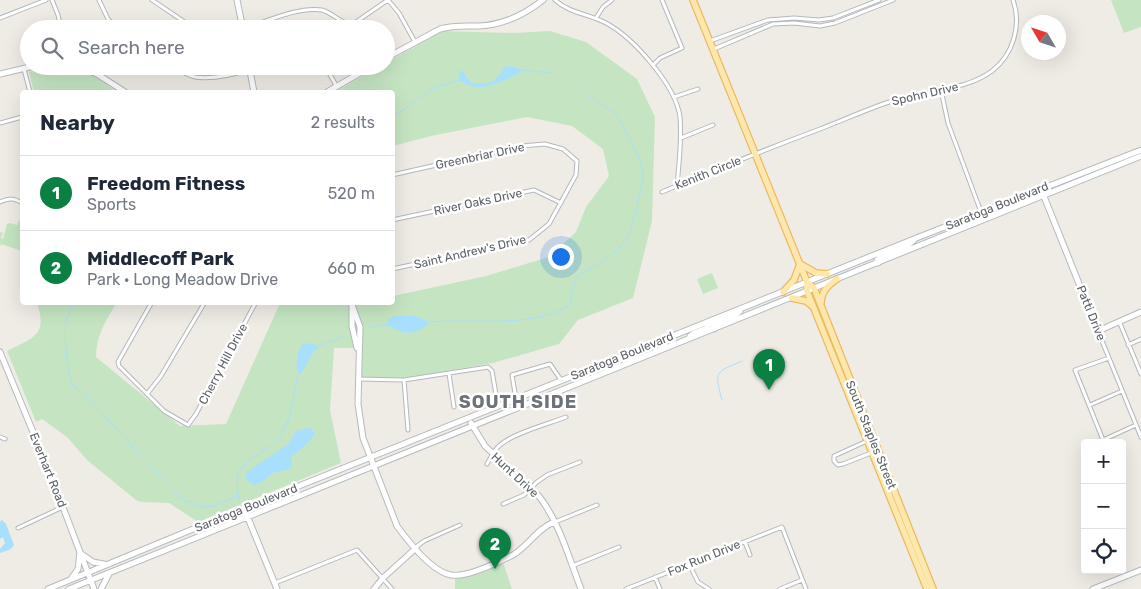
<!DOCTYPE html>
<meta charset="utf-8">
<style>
:root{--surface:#fff;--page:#f2f2f3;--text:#1f2937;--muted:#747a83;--line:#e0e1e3;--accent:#0b8043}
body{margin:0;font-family:Rubik,sans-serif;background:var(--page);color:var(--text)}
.controls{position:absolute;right:15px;bottom:15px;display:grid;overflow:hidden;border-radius:5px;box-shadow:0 5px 20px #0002}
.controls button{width:45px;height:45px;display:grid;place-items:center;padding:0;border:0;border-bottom:1px solid var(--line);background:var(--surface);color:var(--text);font:25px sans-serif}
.compass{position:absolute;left:1021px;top:15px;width:45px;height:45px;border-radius:50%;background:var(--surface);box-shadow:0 5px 20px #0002;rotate:309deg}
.you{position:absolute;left:560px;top:256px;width:18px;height:18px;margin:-12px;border:4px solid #fff;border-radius:50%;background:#1a73e8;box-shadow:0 0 0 8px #1a73e833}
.badge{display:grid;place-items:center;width:32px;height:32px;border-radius:50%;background:var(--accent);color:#fff;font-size:16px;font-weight:700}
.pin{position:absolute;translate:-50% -41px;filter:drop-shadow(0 1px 2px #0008)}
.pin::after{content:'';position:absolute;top:26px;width:18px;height:15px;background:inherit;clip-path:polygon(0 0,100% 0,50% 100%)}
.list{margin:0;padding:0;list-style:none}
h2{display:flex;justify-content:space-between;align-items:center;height:65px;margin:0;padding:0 20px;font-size:21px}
h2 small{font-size:16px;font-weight:400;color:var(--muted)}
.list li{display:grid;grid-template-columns:32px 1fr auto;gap:15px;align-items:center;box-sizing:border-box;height:75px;padding:0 20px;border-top:1px solid var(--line)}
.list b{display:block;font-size:19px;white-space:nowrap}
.list p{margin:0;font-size:16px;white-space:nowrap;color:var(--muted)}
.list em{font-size:16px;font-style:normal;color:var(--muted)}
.icon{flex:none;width:28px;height:28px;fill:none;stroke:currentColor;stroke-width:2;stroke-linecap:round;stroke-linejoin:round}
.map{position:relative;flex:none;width:1141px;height:589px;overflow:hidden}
.search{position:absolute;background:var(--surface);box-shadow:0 5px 20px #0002;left:20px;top:20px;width:375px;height:55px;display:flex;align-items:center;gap:12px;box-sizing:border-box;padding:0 18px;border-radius:28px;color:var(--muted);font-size:19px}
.panel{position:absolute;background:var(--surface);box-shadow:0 5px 20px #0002;left:20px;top:90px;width:375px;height:215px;border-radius:5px}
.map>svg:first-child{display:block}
</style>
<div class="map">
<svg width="1141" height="589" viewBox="0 0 1141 589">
<rect width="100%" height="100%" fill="#efece5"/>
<!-- green -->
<path fill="#c5e5c2" d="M1111,0H1141V27L1124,33Z
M442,31L514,33L550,31L586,42L637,79L655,117L652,221L633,298L578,320L559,344L493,363L406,378L361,377V348H334L330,410L341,463L198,522L169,503L141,502L136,500L87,460L67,437L42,419L36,422L7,351C33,338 48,335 37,303H117C106,319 96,336 96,357L180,426L226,424L280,303L392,302L393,296L486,276L549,257L576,232L586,207L609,176L603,149L572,126L527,117L431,136L393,146L392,92H335L380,66H386V63Z
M43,68L84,73L94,76L117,92H34L29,72Z
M19,220L22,221V251L1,244L0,247V232L3,233L1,238L3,239L7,224L10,223L17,225Z
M712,273L718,288L703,294L697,279Z
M503,562L512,589H455V579L469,576Z"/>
<!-- water -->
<path fill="#a8dffc" d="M510,66L523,70C516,77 488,88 478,87C471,87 465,84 459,80V72L462,70L471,83C491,85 493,84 505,67Z
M394,316H416L428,321L429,323C413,338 403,333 386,325L389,319Z
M306,343L317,345L318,348C310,352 308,366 301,373L297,371C296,362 297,350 303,344Z
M308,428L312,429L315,434L306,445L290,458L292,460V468L273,473L262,482L255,485L246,480L245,476L247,472L288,444L296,431Z
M2,520L6,524L14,545L11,549L0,553V549L5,543L3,537L0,539V522Z"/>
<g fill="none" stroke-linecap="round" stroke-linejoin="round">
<!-- stream -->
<path stroke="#a8dffc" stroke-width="1" d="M521,70L550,73
M392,116L400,112L431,89L459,80
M429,322C473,318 531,329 570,305L575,280L578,276C621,250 628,249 639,198C641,188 645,177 642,167C638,152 628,136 621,121L616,114L587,94
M370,327L387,324
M316,347L343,337
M71,384H72C67,372 63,329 67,317C69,312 73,307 75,302
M72,384L88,398L178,496L185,500L203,507L213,506L233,498L238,493C238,487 236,480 238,474C244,457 272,451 283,432C293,414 293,392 299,372
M722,400C714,370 715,373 742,361
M238,494L240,502"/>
<defs>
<path id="street" d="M52,0L58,15L61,29
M99,0L108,19L119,29
M152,0L195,29
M388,0L399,13L415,42
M555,0C569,13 589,14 606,23C634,38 676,86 680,117C682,140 679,163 677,186
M0,18L46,0
M596,18L603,7L612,0
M243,29C265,22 299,6 322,10C333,13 344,26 353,24L388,0
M710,41L768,20L794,18L819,20L833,18L879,0
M714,49L773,24L794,23L820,26L835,23L893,0
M653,65L660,58L682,48L662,0
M173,66C180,71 187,75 195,77C213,80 243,73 260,66
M325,66L337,87
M24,69L30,92
M941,90L948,123L981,212
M674,97L698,89
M0,123L22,117
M681,138L713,125
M392,175L521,146L545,144L563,149L577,161L576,175L549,224L529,240L392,269
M662,192C714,170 767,149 820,129C846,119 872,107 898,99C929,89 965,91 992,71C1013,55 1022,25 1013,0
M0,202C9,198 14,198 22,203
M392,220L534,190L561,203
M152,302L118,362L119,366L164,411L188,425L196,414L256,302
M1119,321L1141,374
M1098,331L1141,437
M1128,345L1141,339
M1109,358L1075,370L1103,440L1136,425
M449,374L454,407
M359,379L404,380L488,367L492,371L498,406
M404,380L408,430
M147,394L161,376L205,302
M516,399L512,375L550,364L561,380
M1090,405L1122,391
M0,437L5,439
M867,441L834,456V461L838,465L843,464L871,453
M487,464C491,457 494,450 500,445C514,433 548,424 566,417
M503,504L524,495L537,482L547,475L580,462
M555,522L597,505
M18,528L63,507
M745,542L750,555
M416,547L424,541L460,525
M689,564L698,582L709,589
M572,566L619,547
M655,577L660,589
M275,583L357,550L392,589
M626,589L782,527L806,589
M780,589L802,580"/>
<path id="secondary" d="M237,0L243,29
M386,58L440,29C453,25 465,26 479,26C503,25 524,15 543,0
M77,66L97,74L125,92
M249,66L254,92
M0,74L34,66
M327,92L372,66
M1043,194L1098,331L1141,312
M967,225L981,216V212
M878,263L877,260L881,257L907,246L914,240
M351,302L360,327L358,404L363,438L397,526C408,541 432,572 451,575C467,578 498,562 513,555C529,545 537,529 554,522
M352,305V326L357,348
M714,329L713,326L715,323L734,316L740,311
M690,336L694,333L707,328L710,321
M0,352L50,473L94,589
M629,362L628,360C633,354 643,353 648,348
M471,423L485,446L538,495C559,521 569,558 581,589
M246,513L277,589
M83,555L93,562L104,564
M71,579L78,569L80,552
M48,589L244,508L919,237L1141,150
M69,589L1141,156
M101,589L109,574
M374,589L383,578L416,548
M1093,589L1141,570"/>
<path id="primary" d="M693,0L807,282V291L927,589
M800,264L816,273L827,274
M807,282L814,288L933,589
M783,292L794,280L800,264
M792,298L806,301L812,306
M821,303C822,291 827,286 837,279"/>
</defs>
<!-- street casing -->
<use href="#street" stroke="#b5b8bb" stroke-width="5"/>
<!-- secondary casing -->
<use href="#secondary" stroke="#b6babe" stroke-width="7"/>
<!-- primary casing -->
<use href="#primary" stroke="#edb960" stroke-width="8"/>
<!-- street -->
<use href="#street" stroke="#fff" stroke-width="3"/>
<!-- secondary -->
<use href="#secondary" stroke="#fff" stroke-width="5"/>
<!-- primary -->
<use href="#primary" stroke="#fce8ad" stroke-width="5.5"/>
</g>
<g text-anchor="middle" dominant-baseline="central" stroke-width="5" stroke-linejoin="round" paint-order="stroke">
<!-- street labels -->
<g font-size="12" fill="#5d6165" stroke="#fff">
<text transform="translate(925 94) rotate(-13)">Spohn Drive</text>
<text transform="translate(480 156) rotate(-12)">Greenbriar Drive</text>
<text transform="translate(708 173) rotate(-22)">Kenith Circle</text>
<text transform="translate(478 202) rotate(-12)">River Oaks Drive</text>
<text transform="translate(997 206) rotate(-22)">Saratoga Boulevard</text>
<text transform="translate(470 252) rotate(-13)">Saint Andrew's Drive</text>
<text transform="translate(1091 313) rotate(68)">Patti Drive</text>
<text transform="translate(622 356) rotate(-22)">Saratoga Boulevard</text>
<text transform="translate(223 364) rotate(-62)">Cherry Hill Drive</text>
<text transform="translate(871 435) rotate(68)">South Staples Street</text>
<text transform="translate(48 470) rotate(68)">Everhart Road</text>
<text transform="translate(515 475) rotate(43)">Hunt Drive</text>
<text transform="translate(246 508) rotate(-22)">Saratoga Boulevard</text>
<text transform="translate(704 558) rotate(-22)">Fox Run Drive</text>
</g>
<!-- district labels -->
<g font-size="18" font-weight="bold" letter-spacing="1" fill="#6e7377" stroke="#fff">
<text x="518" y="402">SOUTH SIDE</text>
</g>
</g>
</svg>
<div class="controls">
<button>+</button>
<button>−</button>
<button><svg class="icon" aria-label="locate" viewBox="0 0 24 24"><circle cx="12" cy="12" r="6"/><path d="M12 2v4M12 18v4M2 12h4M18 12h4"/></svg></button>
</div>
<svg class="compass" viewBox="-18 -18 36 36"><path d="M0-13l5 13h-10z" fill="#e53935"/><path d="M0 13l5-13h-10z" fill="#747a83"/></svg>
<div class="you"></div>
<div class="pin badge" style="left:769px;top:390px">1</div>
<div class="pin badge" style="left:495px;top:569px">2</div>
<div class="search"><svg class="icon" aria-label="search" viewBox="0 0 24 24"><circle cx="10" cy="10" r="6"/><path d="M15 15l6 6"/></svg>Search here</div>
<section class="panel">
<h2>Nearby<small>2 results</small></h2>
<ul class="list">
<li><span class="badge">1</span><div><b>Freedom Fitness</b><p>Sports</p></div><em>520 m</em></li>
<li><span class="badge">2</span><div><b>Middlecoff Park</b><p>Park · Long Meadow Drive</p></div><em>660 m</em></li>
</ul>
</section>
</div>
